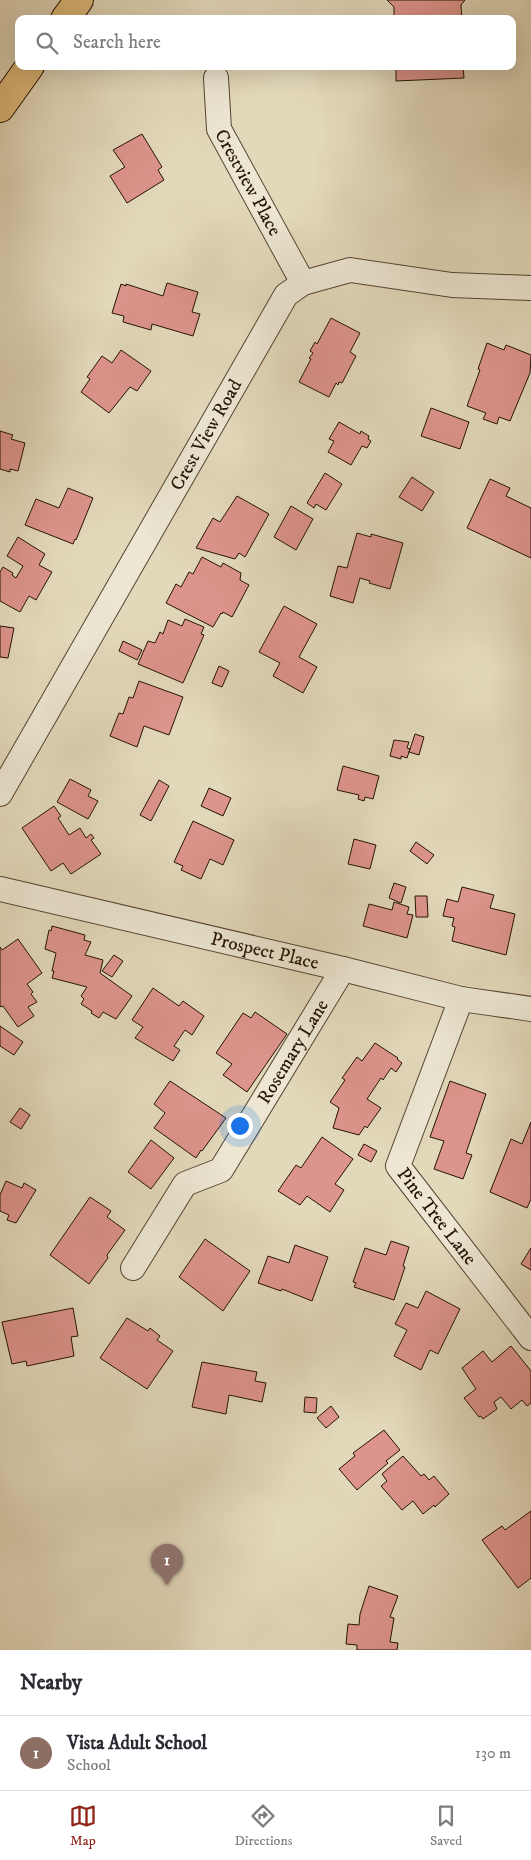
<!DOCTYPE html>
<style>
:root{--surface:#fff;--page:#f2f2f3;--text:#2b2b33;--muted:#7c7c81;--line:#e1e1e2;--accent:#8f2418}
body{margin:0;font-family:"IM FELL DW Pica",serif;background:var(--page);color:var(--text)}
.you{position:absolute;left:239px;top:1125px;width:18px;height:18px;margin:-12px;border:4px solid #fff;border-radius:50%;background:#1a73e8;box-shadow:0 0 0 8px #1a73e833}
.badge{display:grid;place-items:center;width:32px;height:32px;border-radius:50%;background:var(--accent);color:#fff;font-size:16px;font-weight:700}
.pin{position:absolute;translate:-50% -41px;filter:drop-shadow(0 1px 2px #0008)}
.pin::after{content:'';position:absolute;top:26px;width:18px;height:15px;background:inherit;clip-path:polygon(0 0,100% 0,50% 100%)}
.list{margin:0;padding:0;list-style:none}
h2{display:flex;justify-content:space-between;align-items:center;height:65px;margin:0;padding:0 20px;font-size:21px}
h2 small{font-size:16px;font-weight:400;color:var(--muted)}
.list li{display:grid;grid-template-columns:32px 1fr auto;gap:15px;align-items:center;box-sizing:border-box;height:75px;padding:0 20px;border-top:1px solid var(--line)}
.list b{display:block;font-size:19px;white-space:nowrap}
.list p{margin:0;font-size:16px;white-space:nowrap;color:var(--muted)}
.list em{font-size:16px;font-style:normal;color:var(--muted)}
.icon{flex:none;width:28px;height:28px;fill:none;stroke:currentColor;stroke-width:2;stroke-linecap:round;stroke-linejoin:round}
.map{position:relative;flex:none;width:531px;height:1650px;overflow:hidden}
.search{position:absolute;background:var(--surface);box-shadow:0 5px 20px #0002;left:15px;right:15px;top:15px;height:55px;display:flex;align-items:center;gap:12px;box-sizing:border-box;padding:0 18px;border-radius:10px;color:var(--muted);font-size:19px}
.sheet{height:140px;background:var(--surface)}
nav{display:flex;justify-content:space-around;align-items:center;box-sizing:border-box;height:70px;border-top:1px solid var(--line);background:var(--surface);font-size:14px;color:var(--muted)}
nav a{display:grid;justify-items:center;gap:2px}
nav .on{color:var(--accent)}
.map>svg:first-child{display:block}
</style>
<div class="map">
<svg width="531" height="1650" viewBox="0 0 531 1650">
<rect width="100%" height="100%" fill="#e2d8ba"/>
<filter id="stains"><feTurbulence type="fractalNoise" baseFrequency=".004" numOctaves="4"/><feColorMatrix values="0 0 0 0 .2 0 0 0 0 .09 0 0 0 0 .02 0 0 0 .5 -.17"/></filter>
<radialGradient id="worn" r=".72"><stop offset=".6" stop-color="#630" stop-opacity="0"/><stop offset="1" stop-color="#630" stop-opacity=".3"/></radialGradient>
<!-- building -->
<path fill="#dd948c" stroke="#241305" d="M387,0H465L461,5L462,19H394V7Z
M396,66H463L464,78L396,81Z
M142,134L162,167L158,170L164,180L127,203L110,176L125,167L113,150Z
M167,283L198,292L192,312L200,314L193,336L152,324L151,330L123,322L124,316L112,313L121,284L126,286V284L163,296Z
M331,318L360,333L350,352L356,356L342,383L339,382L338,385L336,383L329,397L299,382L311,359L309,358L313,353L310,351L315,342L317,344Z
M487,343L504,350L506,345L531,355L530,373L510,421L499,417L497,424L483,419L486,413L467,406L480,370L478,369Z
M121,350L151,371L137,391L130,387L109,413L81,392L90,379L87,377L102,356L112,363Z
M431,408L469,422L460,449L421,436Z
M339,422L360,434L361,431L369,436L368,439L371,441L367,448L362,446L351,465L328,452L334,441L329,439Z
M0,431L13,435L11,439L25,443L18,471L10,469V472L0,469Z
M325,473L342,484L326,510L316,504L314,508L307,503Z
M412,477L434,492L422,511L399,497Z
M490,479L510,488L506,496L531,508V558L467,528Z
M68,488L93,498L76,540L75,539L73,544L25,525L36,499L59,508Z
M237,496L269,514L245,557L239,553L235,559L196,548L213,518L220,522Z
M291,506L313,519L296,550L274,537Z
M357,533L371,537V534L403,543L390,589L369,583L370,581L360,578L353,603L330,596L338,566L347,568Z
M18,537L45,554L39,565L52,572L36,600L29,596L20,612L0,601V572L3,567L13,573L12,575L16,578L23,566L7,556Z
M202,557L221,567L223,563L241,573L240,580L249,585L232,617L223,612L222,614L221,613L213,627L166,603L176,584L181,587L189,572L193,574Z
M284,606L317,624L299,657L317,667L303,693L273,676L280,663L259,652Z
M185,619L204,627L201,634L204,635L183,683L138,664L148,641L155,643L160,632L163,634L168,620L182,626Z
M0,626L14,628L8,658L0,657Z
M123,641L142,650L137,660L119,651Z
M219,666L229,671L222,687L212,683Z
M139,681L183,697L169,735L144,726L137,747L110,736L119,713L123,714L129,697L133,698Z
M415,734L424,737L419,755L409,752Z
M394,740L409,742L407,748L410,749L407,758L401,756V759L390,756Z
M343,766L379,776L373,799L365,797L364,801L358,799L359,795L337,790Z
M70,779L91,790L88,796L98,801L88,819L57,802Z
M159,780L169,786L151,821L140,815Z
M209,788L231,798L223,816L201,806Z
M54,806L61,816L58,818L69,835L80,828L86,838L91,834L94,838L91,840L101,854L71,874L63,863L51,871L22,828Z
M193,821L234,840L223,865L210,859L201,879L181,870L183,866L174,862Z
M354,839L376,845L370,869L348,864Z
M416,842L434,855L427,864L410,851Z
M394,883L406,887L401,903L389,898Z
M462,887L494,895L490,908L515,914L506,955L452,941L455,927L452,926L454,918L443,916L447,899L458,902Z
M415,896H427L428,917H416Z
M394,902L409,907L407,914L413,915L407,938L363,926L369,904L392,910Z
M52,926L85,935L84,940L91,942L85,955L103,960L100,973L132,996L116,1019L103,1012L99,1018L91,1013L92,1011L81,1004L84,999L81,996L87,987L52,978L54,971H52L56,953L45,949L49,930L51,931Z
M18,939L42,973L27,984L33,992L31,994L37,1002L28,1007L34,1016L18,1027L3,1006L1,1007L0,1006V947L2,950Z
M114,955L123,961L112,977L102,971Z
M153,988L179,1006L183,1001L204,1016L192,1035L185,1030L174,1046L180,1050L173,1061L135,1038L143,1027L132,1020Z
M255,1012L287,1034L247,1092L223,1075L232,1064L216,1053L243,1013L251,1018Z
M0,1026L23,1042L14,1055L0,1046Z
M375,1043L398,1058L397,1059L402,1063L396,1072L391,1068L383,1080L381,1078L367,1099L381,1108L367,1128L365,1126L359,1135L333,1128L339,1108L330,1102L345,1080L342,1078L357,1057L362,1061Z
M170,1081L226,1118L202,1151L201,1150L196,1158L154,1128L165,1113L154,1104Z
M450,1081L486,1094L466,1153L472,1155L463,1179L434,1169L444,1141L430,1137Z
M20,1108L30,1115L21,1129L10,1122Z
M531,1122V1199L527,1208L490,1192L511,1139L522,1144Z
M322,1137L353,1159L335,1184L344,1190L330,1212L307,1196L300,1205L278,1191L296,1165L301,1168Z
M151,1140L174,1158L151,1189L128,1172Z
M364,1144L377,1151L371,1162L358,1155Z
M6,1181L22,1188L24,1183L36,1190L16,1223L7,1220L9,1215L0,1211V1195Z
M90,1197L111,1211L107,1217L125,1230L107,1255L108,1258L89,1284L50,1255Z
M205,1239L250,1271L223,1311L179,1277Z
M391,1241L409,1247L403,1266L405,1267L394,1300L354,1287L356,1283L353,1282L365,1248L386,1255Z
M295,1245L328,1257L312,1301L282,1289L281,1291L258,1283L268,1256L289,1263Z
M531,1248V1270L521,1264Z
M426,1291L460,1309L438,1354L430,1350L421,1370L394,1356L407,1330L395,1324L406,1303L418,1308Z
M73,1308L78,1336L71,1337L74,1356L27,1366L26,1361L12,1364L2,1322Z
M127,1318L148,1331L150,1328L160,1336L157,1340L173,1351L147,1389L100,1358Z
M511,1346L531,1371V1403L527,1406L522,1400L511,1409L501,1397L494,1402L497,1409L483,1419L481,1416L479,1417L464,1398L476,1389L462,1368L483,1351L492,1362Z
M202,1362L257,1372L255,1381L266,1383L262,1402L229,1395L226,1414L192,1407Z
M305,1397L317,1398L316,1413L304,1412Z
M331,1406L339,1417L326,1428L317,1418Z
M384,1430L400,1450L386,1461L388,1463L357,1490L339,1469L355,1456L353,1453Z
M403,1456L421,1476L424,1474L429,1480L434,1476L449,1494L435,1507L434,1505L423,1514L413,1501L402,1510L381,1486L387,1481L382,1474Z
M531,1511V1578L518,1588L482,1540L502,1526L505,1530Z
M369,1586L398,1596L390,1617L394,1618L390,1642L398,1643L397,1650H357V1645L346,1644L348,1624L359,1625L360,1614Z"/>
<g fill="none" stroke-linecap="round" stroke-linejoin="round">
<defs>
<g id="minor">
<path id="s1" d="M216,78L219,129L303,283"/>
<path id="s2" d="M0,794L286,295L303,283L350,270L452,285L531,288"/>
<path id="s3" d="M0,889L343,969L461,999L531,1009"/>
<path id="s4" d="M461,999L398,1166L531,1338"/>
<path id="s5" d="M133,1268L185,1184L221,1170L343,969"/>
</g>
<path id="highway" d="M65,19L79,0
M0,108L30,66"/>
</defs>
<!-- minor casing -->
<use href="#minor" stroke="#544432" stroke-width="26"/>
<!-- highway casing -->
<use href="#highway" stroke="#241305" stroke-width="30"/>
<!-- minor -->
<use href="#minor" stroke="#ece6d2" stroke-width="24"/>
<!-- highway -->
<use href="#highway" stroke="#e1bc7d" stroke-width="28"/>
</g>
<g text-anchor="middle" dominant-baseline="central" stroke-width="5" stroke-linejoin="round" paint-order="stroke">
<!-- street labels -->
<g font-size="19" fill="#241305" stroke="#ece6d2">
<text stroke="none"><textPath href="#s1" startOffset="112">Crestview Place</textPath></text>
<text stroke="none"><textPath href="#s2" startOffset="414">Crest View Road</textPath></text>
<text stroke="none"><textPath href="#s3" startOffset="272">Prospect Place</textPath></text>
<text stroke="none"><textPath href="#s5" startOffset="276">Rosemary Lane</textPath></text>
<text stroke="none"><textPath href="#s4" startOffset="242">Pine Tree Lane</textPath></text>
</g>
</g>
<rect width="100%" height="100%" filter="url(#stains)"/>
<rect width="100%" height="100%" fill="url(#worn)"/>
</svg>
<div class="you"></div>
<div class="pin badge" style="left:167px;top:1585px;background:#8d6e63">1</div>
<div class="search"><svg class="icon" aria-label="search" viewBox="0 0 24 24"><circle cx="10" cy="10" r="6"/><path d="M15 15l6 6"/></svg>Search here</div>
</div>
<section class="sheet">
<h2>Nearby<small></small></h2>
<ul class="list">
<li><span class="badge" style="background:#8d6e63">1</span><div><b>Vista Adult School</b><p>School</p></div><em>130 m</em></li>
</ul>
</section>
<nav>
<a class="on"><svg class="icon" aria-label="map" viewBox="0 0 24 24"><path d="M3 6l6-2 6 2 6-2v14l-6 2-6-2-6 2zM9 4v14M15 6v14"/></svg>Map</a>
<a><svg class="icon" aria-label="directions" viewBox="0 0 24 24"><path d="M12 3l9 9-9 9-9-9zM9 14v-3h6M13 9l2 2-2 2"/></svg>Directions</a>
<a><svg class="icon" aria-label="saved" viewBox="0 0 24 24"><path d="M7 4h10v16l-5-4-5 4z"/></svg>Saved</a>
</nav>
